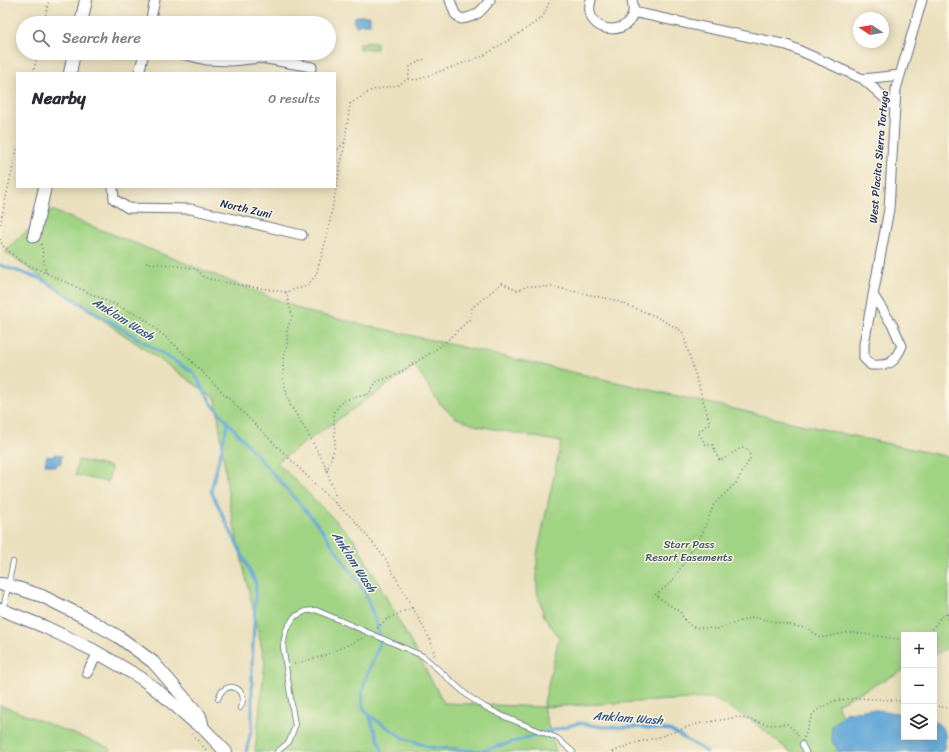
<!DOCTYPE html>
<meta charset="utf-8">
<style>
:root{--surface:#fff;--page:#f7f7f7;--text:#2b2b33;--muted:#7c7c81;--line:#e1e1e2}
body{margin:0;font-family:Sriracha,sans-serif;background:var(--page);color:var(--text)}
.controls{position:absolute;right:12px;bottom:12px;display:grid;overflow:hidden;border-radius:0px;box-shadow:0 2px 10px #0003}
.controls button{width:36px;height:36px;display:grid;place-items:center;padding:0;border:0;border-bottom:1px solid var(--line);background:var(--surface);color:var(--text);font:20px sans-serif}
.compass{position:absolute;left:853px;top:12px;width:36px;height:36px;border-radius:50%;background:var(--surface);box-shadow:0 2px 10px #0003;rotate:282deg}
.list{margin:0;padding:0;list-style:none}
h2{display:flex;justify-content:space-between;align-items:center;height:52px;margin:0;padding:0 16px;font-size:17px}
h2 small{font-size:13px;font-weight:400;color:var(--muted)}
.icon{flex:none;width:22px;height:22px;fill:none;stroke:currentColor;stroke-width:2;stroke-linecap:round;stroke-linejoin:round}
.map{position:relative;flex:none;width:949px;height:752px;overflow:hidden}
.search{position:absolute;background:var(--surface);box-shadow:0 2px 10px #0003;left:16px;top:16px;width:320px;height:44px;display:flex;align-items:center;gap:10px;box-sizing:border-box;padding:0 14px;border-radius:22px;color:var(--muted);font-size:15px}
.panel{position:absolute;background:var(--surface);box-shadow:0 2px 10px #0003;left:16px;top:72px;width:320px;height:116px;border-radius:0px}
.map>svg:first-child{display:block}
</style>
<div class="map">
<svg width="949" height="752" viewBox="0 0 949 752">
<rect width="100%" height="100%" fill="#fcf5e5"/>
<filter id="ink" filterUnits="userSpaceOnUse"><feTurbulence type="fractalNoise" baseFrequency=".025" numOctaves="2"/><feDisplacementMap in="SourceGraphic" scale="8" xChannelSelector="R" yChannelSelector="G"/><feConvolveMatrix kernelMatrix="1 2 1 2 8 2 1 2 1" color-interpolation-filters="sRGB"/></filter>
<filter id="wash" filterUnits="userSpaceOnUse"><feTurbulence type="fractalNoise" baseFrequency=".012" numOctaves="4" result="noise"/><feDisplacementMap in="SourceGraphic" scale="16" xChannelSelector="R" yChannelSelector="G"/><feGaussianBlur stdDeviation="0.9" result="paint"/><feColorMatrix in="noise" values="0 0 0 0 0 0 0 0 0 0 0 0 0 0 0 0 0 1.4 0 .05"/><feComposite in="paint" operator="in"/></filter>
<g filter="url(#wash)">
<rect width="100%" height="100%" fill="#eae0bd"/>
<!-- green -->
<path fill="#a0d383" stroke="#5e8170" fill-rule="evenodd" d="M377,42V49H359V43Z
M51,210L308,312L853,436L949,457V647L934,655V635H904V670L837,704L856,752H790L753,721L712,698L543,707L556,752H255L265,662L230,508L216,399L4,251ZM415,366L440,404L456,418L478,426L561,442L537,555V591L544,616L559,637L543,707L444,703L354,539L277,462Z
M78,460L111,467L108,482L75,475Z
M0,705L110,748L111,752H0Z"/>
<!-- water -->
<path fill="#62a7d7" stroke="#3e6b9a" d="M356,16H370V24H360L358,26H356L353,21L354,18Z
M54,454L62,456L60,464L57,463L56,467L45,464L47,456L54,457Z
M870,709L904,714V737H934V721C947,729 947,737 943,751L940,752H839L832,742L831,735L832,726L845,713Z"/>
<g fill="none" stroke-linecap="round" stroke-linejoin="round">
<!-- stream -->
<path stroke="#62a7d7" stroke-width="3" d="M0,265L41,279L194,373L211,403L320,527L365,592L379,632V645L365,681L362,695L363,707L369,715L379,722L404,738L429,747L481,751L579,723L603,727H637L670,730L707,752
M228,422L211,491L256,583L252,664V727L246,752V751
M369,716L383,752"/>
</g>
</g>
<g filter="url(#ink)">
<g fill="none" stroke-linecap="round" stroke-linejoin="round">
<defs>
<path id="lane" d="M3,610L13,562
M218,699C224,677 252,689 240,708
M802,744L806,752
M277,752L289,742L295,726L289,687L283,646L286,630L294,617L306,611L316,610L423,656L468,696L485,707L505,717L557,738L573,752"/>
<path id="street" d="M450,0L455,14L461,19C476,17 481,12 490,0
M591,0C580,38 643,39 632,0
M633,12L787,45L863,79L900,75
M150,23L155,0
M178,53L206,60L231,61L261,58L312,67
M139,73L144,53
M863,79L895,107
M113,187L114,199L128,208L191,209L302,235
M873,295L893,326L902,346C893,363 892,366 871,365L864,358V344L889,209L896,89L922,0
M87,673L98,653"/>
<path id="secondary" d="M81,23L86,0
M70,73L74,53
M34,236L45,187
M0,584L8,585L42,596L86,618L119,637L153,662L200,716L203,728
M0,609L45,627L93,650L141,678L163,695L194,722L203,728L226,752"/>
</defs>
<!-- lane casing -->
<use href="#lane" stroke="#636d7f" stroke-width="6"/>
<!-- street casing -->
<use href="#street" stroke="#636d7f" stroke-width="11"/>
<!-- secondary casing -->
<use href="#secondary" stroke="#636d7f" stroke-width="14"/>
<!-- path -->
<path stroke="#636d7f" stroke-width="1.5" stroke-dasharray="1 3" stroke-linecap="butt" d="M44,23L49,0
M33,73L38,53
M409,79L416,80L483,56L520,33L543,17L550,0
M335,152L345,142
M0,224L17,149
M0,239L2,245L20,261L142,317L176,346L321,490L354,520L385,558L431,641L435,657
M41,244L46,273
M146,263L164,264L196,269L205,278L239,285L286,292
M327,471L335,446L334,412L344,400L369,394L376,382L396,375L441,346L470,319L472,308L502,283L516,290L522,289L526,286L554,287L614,300L655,316L682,331L710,423L698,432L706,445H713L716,454L720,461L741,448L749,449L750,459L736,483L714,504L702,534L671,583L655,595L680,612L686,622L693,627L718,629L752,617L809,629L820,638L850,632L904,640
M335,503V494L324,463L303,425L290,405L283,379V358L287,347V330L292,316L286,292L307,286L316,275L326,240L344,148L350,104L372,90L398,85L408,79L410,66L425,59
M947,614L949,621
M377,628L387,619L413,607
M927,635L929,634L940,618L949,613
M294,664L323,656L363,638
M934,706L949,708
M192,734L208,752
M804,738L813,713L833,701L856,698L893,700L904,702
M613,752L632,744L662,736L696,724L739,717L770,725L787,724L796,732L799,739"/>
<!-- lane -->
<use href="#lane" stroke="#fff" stroke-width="4.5"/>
<!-- street -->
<use href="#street" stroke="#fff" stroke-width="9"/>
<!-- secondary -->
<use href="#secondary" stroke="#fff" stroke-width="12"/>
</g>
</g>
<g text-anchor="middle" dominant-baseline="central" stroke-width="3" stroke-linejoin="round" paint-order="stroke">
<!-- street labels -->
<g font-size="11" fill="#1b2f5e" stroke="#fcf5e5">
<text transform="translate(879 157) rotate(-85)">West Placita Sierra Tortuga</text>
<text transform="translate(246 209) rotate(13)">North Zuni</text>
</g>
<!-- park labels -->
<g font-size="11" fill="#3c5867" stroke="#fcf5e5">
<text x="689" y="544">Starr Pass<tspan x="689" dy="13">Resort Easements</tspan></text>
</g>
<!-- water labels -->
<g font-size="12" font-style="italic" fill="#345988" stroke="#fcf5e5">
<text transform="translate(123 319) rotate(32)">Anklam Wash</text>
<text transform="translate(354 562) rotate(57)">Anklam Wash</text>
<text transform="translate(628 718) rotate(4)">Anklam Wash</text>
</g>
</g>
</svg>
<div class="controls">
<button>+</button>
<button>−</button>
<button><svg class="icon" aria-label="layers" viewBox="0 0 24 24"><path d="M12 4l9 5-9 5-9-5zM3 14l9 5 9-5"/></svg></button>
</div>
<svg class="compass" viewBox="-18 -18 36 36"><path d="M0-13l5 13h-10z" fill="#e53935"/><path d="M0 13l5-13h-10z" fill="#7c7c81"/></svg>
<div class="search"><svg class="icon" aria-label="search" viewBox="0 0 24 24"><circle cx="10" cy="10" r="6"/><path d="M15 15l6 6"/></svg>Search here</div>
<section class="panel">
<h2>Nearby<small>0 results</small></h2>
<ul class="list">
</ul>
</section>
</div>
